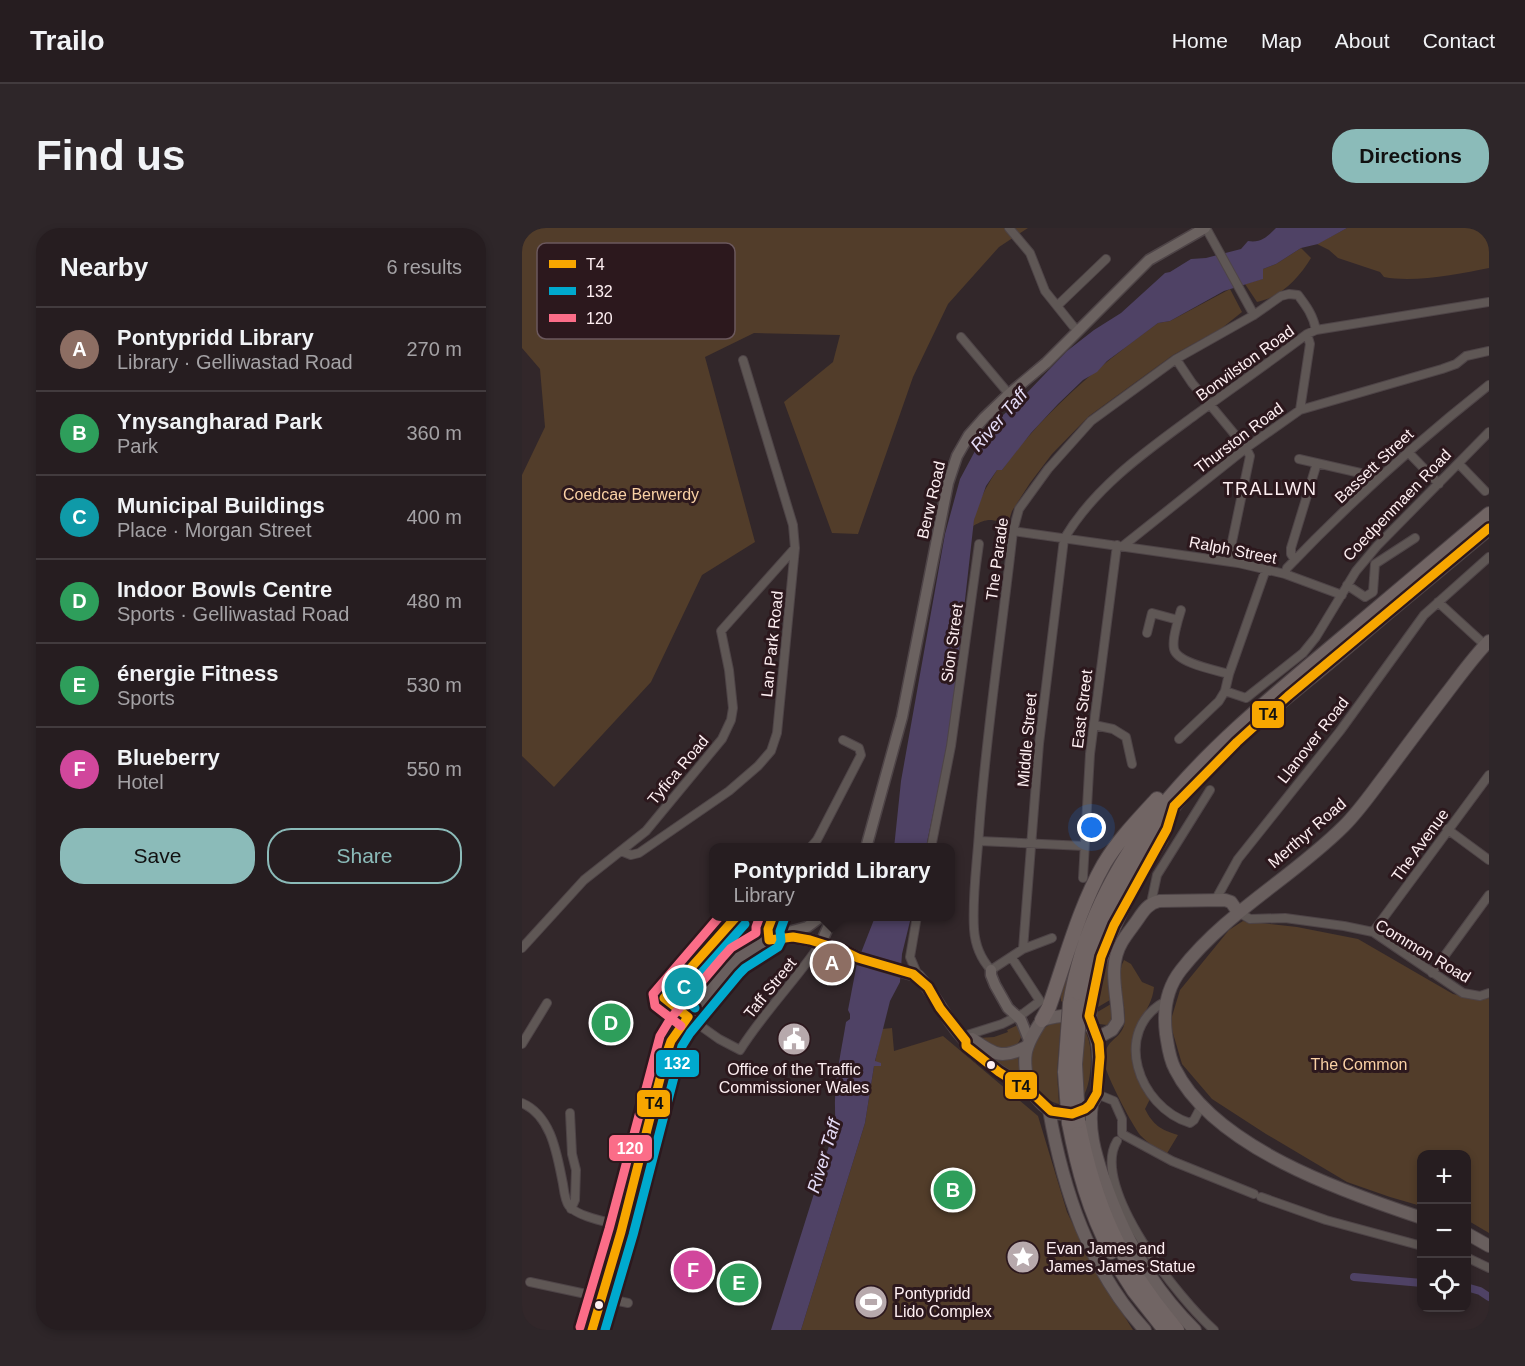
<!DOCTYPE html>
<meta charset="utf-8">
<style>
:root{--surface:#261d20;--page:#2e2629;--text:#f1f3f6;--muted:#a4a2a5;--line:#423b3e;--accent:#8bbbb9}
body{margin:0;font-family:Helvetica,sans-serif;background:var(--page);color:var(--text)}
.controls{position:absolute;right:18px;bottom:18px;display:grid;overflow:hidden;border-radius:12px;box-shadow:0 3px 9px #0003}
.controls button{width:54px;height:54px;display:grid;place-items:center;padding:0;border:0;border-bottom:2px solid var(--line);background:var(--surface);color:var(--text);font:30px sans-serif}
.you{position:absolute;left:570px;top:600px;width:21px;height:21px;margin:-15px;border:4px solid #fff;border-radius:50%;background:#1a73e8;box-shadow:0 0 0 9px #1a73e833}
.badge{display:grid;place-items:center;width:39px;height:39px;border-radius:50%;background:var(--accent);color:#fff;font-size:20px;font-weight:700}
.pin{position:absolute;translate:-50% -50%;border:3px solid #fff;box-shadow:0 2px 6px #0006}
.popup{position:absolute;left:187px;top:615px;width:246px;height:78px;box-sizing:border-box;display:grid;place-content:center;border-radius:12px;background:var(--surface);filter:drop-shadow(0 2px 4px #0005);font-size:20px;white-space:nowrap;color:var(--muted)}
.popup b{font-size:22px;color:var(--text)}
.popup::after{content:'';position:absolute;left:50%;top:100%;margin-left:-12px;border:12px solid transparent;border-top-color:var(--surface)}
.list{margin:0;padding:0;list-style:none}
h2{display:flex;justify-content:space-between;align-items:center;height:78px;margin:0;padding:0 24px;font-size:26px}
h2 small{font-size:20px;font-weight:400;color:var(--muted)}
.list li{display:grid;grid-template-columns:39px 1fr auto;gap:18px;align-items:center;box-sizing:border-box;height:84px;padding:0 24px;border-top:2px solid var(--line)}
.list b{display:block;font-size:22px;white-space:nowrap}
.list p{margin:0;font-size:20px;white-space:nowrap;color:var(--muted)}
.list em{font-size:20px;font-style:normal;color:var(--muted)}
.actions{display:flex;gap:12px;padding:18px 24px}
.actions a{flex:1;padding:14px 0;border:2px solid var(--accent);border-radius:24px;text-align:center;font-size:21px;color:var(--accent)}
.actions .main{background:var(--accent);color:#111}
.icon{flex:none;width:33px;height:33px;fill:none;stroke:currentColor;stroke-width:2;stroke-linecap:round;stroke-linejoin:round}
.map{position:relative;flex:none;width:967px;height:1102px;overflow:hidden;border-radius:24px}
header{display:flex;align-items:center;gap:36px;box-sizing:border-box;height:84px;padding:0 30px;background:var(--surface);border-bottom:2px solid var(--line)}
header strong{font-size:28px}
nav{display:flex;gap:33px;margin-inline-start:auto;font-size:21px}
.intro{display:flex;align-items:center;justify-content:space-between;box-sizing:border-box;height:144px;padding:0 36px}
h1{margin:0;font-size:42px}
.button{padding:15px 27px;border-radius:24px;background:var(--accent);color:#111;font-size:21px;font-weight:700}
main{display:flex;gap:36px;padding:0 36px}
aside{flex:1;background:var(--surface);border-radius:24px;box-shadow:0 3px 9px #0003}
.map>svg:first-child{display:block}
</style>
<header>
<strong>Trailo</strong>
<nav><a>Home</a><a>Map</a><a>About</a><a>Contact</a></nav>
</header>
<div class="intro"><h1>Find us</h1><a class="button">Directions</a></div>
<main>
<aside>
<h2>Nearby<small>6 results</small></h2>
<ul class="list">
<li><span class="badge" style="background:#8d6e63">A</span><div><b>Pontypridd Library</b><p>Library · Gelliwastad Road</p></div><em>270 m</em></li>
<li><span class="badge" style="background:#2e9e5b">B</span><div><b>Ynysangharad Park</b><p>Park</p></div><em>360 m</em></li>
<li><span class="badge" style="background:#0f9aa8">C</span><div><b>Municipal Buildings</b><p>Place · Morgan Street</p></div><em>400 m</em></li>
<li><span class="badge" style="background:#2e9e5b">D</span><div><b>Indoor Bowls Centre</b><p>Sports · Gelliwastad Road</p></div><em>480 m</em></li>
<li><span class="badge" style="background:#2e9e5b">E</span><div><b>énergie Fitness</b><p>Sports</p></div><em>530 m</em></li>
<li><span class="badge" style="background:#d1479c">F</span><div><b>Blueberry</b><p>Hotel</p></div><em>550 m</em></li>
</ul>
<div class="actions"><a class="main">Save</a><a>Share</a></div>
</aside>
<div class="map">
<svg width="967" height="1102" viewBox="0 0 967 1102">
<rect width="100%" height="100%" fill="#32272a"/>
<!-- green -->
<path fill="#523d2a" d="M0,0H506L477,19L426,76L391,149L336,306L310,305L262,174L311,134L318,107L232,105L183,129L233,314L180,347L129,454L32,559L0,528V247L23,199L18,141L0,120Z
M825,0H967V40C937,46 892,55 862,49L858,44L816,30L807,22L795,16Z
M779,20L789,30C777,50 759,69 735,74L723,56L740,51L741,41L754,36Z
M708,61L720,84L700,100L651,127L567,188L530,226L508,255L490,283L485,298C471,290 465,290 451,298C453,278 464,259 475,242H480C523,182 577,138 636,95L648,93Z
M616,597C577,658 557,704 542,775L539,773V768L549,724L585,640Z
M721,693L775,699L836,711L931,766L958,772L967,770V1005L945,992L944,926H900L899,978L868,969L825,954L744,906L690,871L660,836L648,795L658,762L707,702Z
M588,717L592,718L586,736L588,772L571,782Z
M602,732L609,736L620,754L632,759C630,780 617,789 612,807C605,830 618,852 628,871L623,881C631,897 639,902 656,907L644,927C635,921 626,915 618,907C610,897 588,854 584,841C582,836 583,827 584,822C589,809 602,809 603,791C603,772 593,749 602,732Z
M589,776L590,792L585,797L577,796L572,786Z
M539,793L535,844L537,876C518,871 506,852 507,833C507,827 511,821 513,816C514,811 515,806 519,803C524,797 532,795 539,793Z
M496,797L500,806C493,832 472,819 457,810L472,809L486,804L485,802Z
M370,800L372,823L421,808L516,888L545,984L572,1040L611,1102H279L343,895L352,838H359L353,834L360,801Z
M561,800C573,814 570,855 561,869L559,824Z
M448,815L483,832L496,830L498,848L492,846Z"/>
<!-- water -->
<path fill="#4f4265" d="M754,0H825L796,16L779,20L754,36L741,41V51L702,63L648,93L636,95L604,119L585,133L575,144L561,152L536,176L509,205L480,242H475L464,258L452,292L428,505L404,619L372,620L379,553L423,306L438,251L461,208L480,188L499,171L545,123L572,102L599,85L643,45L648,44L669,31L684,30L719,21L726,13C739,15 745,9 754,0Z
M353,689H389L380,726L378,754L368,773L353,833L359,835V838H352L343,895L279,1102H249L312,902C314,893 313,888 313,879C312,855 320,819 324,794L328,791V786L326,782L335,735Z"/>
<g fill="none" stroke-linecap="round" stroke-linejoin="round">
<!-- canal -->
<path stroke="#4f4265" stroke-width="8" d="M832,1049L900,1055
M944,1059L958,1063L967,1069"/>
<defs>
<path id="street" d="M487,0L508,25L523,63L551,98L556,102
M684,0L732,87
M536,77L584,31
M794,102C791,87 785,79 776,67L767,66L759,68L732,87L654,131L569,193L526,241L497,281L491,303C480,404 464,503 457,604C455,636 450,669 452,701C453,716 459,731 469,742L501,721L517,516L542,311C573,258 627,221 676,185C712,159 749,133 785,106L794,102L967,74
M439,109L487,166
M654,131L670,155L724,220L728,228L706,333
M778,182L788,116L785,106
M886,224L917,256
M777,231L856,249
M937,236L963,263
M491,303L716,335L763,346L820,367
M601,318L724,220L778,182L920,141L934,136L944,128L967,123
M773,332L769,326V320L795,235
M763,346L765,340C828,274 895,214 967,157
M825,357L843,369L851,364L853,336L893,310
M916,374L963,417
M656,392L659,382
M625,405L630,385L656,392C654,401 650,411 652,421C655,435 693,442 707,446
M703,463L724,470L781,425L794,409L834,343L855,318L967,204
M572,497L591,501L604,509L610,536
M657,511L697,473L703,463L707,446L744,341
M925,601L967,632
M457,613L562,618
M288,620L295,612L339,527L337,520L321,512
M409,620L429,518L457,316
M99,623L109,627L117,625L207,563L236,538L249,523L255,505L273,320L271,297L221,132
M561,650L568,526L595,317
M694,671L716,631L818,503L902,387L967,329
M629,675L635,647L688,562
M716,684L728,691L763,690L822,698L851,704L941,765L958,768L967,765
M395,688L388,729L396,748
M851,704L967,547
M247,712L246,701L251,688
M0,720L62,652L124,603L200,511L209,492L211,480L207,442L199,403L273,320
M501,721L530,710
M910,745L967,667
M644,773C589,802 616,879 668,895L672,892L680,877
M166,789L197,811L218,822C242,784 274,752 299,715
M442,808L480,796L502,785L518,773L490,730
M0,816L25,775
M575,866L592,873L600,891V906L650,933L732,966
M0,875C30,888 35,927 41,956C42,963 43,973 47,978C56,989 86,994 100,998
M48,885L50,926L54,942L53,972L49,981
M595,913C567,959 658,1072 692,1102
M739,969L804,992L900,1018
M944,1029L967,1040
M8,1054L106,1075"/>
<path id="secondary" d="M344,620L380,489L426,255L435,228L447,207L462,190L487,166L524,135L627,32L683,0
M252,708L285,699L300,688
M299,715L311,688
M469,742V747L473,757L486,780L499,792L507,812"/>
<path id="primary" d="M575,810L590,802L596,793C596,767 585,739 600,714C604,707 609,701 614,694C621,684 625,676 637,673L703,672L709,674L716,684
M444,813L450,811C472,826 479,832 504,819
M570,876C566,901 573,925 581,949C600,1006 629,1059 673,1102
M527,882C541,961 567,1042 623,1102
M900,990C821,964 692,919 653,841C647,830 646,818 644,806C641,783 644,761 659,742C704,684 770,650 822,598C839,581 852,561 867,542C886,516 905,491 924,466C938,448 951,429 967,413
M944,1005L967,1018
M70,1102L99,1004L149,813L158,798L208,738L216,730L247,712L271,709L288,712L320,722L336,730L396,748C415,768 424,794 444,813V818C463,834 484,848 505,861C513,866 517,875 525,880C542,892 568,886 575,866C578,820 583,773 520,792C500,822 501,828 507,862"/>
<path id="highway" d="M548,776C574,618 684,524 800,427C856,380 911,333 967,286
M558,778C571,704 604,637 651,579C695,524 753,479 807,434C860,389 914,344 967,300
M520,792L527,779C544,731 557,680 582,636C597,611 616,592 635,571
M568,797C562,744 611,655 639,611
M556,893C573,979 598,1035 655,1102
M547,895C556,941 567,983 589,1024
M598,1041L612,1063L643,1102"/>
</defs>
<!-- street casing -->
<use href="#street" stroke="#4e4447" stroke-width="10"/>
<!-- secondary casing -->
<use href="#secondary" stroke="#4e4447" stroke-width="13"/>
<!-- primary casing -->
<use href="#primary" stroke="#4e4447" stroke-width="14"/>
<!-- highway casing -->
<use href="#highway" stroke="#4e4447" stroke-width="16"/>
<!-- street -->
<use href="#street" stroke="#5f5755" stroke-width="8"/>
<!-- secondary -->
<use href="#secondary" stroke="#6b6260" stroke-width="10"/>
<!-- primary -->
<use href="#primary" stroke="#695f5e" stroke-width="12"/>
<!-- highway -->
<use href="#highway" stroke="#716564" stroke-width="14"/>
<defs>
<path id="highway-bridge" d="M556,893L553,836L558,778
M547,895L543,844L548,776"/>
</defs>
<!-- highway-bridge casing -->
<use href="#highway-bridge" stroke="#4e4447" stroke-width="16" stroke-linecap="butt"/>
<!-- highway-bridge -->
<use href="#highway-bridge" stroke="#716564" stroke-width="14"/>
<defs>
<path id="bus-1" d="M251,688L246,701L247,712L271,709L288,712L320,722L336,730L391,746L406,759L418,780L444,813V818L477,844L509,864L529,883L550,886L563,881L568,877L575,865L578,829L577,815L567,788L579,729L592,697L645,601L652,578L715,514L766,468L967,300
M70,1102L99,1004L144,827L149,813L166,789L142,770L215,688"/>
<path id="bus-2" d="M173,780L159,768L223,696
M83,1102L111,1007L160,818L168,805L217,746L223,740L256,719L259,713L258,703L262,692"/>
<path id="bus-3" d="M159,798L133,778L131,766L198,688
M58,1099L87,1001L138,808L149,790L200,730L209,720L234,705V699L238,688"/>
</defs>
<!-- bus-1 casing -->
<use href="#bus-1" stroke="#2c181d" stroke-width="14"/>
<!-- bus-2 casing -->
<use href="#bus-2" stroke="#2c181d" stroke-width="14"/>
<!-- bus-3 casing -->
<use href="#bus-3" stroke="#2c181d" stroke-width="14"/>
<!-- bus-1 -->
<use href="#bus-1" stroke="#f7a600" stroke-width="9"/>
<!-- bus-2 -->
<use href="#bus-2" stroke="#00a9ce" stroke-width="9"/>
<!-- bus-3 -->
<use href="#bus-3" stroke="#fb6d88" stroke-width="9"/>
</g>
<!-- icons -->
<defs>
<symbol id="civic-disc" viewBox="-11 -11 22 22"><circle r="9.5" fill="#b7a9ac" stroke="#2c181d"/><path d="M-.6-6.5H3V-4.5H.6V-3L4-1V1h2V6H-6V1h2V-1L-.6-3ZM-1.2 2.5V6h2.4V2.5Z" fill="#fff"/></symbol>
<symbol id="sight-disc" viewBox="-11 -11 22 22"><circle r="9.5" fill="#b7a9ac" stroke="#2c181d"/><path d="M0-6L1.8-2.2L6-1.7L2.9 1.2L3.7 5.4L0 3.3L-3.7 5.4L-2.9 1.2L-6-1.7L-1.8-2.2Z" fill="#fff"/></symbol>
<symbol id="stadium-disc" viewBox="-11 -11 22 22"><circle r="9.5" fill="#b7a9ac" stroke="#2c181d"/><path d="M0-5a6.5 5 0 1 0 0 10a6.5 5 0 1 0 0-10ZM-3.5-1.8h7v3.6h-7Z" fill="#fff"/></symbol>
</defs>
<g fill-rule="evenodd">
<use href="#civic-disc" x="253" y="792" width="38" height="38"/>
<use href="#sight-disc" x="482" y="1010" width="38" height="38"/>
<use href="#stadium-disc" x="330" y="1055" width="38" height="38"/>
</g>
<!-- markers -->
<g fill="#feeff2" stroke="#2c181d" stroke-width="2">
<circle cx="469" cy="837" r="5"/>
<circle cx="77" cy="1077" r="5"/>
</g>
<g text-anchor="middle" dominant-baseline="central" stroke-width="6" stroke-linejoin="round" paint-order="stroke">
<!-- street labels -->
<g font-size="16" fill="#feeff2" stroke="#2c181d">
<text transform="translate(723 135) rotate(-36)">Bonvilston Road</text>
<text transform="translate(717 210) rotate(-37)">Thurston Road</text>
<text transform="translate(852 238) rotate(-43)">Bassett Street</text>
<text transform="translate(409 272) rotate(-77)">Berw Road</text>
<text transform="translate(875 277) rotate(-46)">Coedpenmaen Road</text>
<text transform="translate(711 322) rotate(11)">Ralph Street</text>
<text transform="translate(475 331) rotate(-82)">The Parade</text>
<text transform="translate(430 415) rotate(-82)">Sion Street</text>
<text transform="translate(250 416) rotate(-84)">Lan Park Road</text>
<text transform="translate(560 481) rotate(-83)">East Street</text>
<text transform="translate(505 512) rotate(-85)">Middle Street</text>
<text transform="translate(791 512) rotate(-52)">Llanover Road</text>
<text transform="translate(156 542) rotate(-50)">Tyfica Road</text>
<text transform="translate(785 605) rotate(-41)">Merthyr Road</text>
<text transform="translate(898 617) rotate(-54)">The Avenue</text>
<text transform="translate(901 723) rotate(31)">Common Road</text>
<text transform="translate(248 760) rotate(-51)">Taff Street</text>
</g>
<!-- park labels -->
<g font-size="16" fill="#fad1a5" stroke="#2c181d">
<text x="109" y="266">Coedcae Berwerdy</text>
<text x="837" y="836">The Common</text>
</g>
<!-- poi labels -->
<g font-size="16" fill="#feeff2" stroke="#2c181d" text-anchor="start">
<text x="272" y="841" text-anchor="middle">Office of the Traffic<tspan x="272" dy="18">Commissioner Wales</tspan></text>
<text x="524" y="1020">Evan James and<tspan x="524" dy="18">James James Statue</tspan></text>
<text x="372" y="1065">Pontypridd<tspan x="372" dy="18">Lido Complex</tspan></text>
</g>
<!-- water labels -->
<g font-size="18" font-style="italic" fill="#e5dcf7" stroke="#2c181d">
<text transform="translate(477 192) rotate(-49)">River Taff</text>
<text transform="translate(302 928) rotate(-73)">River Taff</text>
</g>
<!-- neighbourhood labels -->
<g font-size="18" letter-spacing="1.5" fill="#feeff2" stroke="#2c181d">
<text x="748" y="261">TRALLWN</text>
</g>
</g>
<!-- legend -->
<rect x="15" y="15" width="198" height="96" rx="9" fill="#2c181d" stroke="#6b585d" stroke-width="1.5"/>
<rect x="27" y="32" width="27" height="8" fill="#f7a600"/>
<rect x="27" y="59" width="27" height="8" fill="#00a9ce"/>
<rect x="27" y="86" width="27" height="8" fill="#fb6d88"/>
<g font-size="16" fill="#feeff2">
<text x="64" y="42">T4</text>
<text x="64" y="69">132</text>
<text x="64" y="96">120</text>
</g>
<g stroke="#2c181d" stroke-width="2">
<rect x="729" y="472" width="34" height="29" rx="6" fill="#f7a600"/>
<rect x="133" y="821" width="45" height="29" rx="6" fill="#00a9ce"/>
<rect x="482" y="843" width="34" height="29" rx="6" fill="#f7a600"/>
<rect x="114" y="861" width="35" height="29" rx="6" fill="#f7a600"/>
<rect x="86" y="906" width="45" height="28" rx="6" fill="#fb6d88"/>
</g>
<g font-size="16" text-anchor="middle" font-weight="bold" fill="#fff">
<text x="155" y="841">132</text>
<text x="108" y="926">120</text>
</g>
<g font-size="16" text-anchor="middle" font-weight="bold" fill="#111">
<text x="746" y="492">T4</text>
<text x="499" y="864">T4</text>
<text x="132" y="881">T4</text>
</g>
</svg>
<div class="controls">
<button>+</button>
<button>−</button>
<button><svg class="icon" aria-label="locate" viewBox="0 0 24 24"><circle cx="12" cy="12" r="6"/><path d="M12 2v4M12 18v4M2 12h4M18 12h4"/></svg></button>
</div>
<div class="you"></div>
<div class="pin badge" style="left:310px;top:735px;background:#8d6e63">A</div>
<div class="popup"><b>Pontypridd Library</b>Library</div>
<div class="pin badge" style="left:431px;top:962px;background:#2e9e5b">B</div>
<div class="pin badge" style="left:162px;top:759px;background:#0f9aa8">C</div>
<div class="pin badge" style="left:89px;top:795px;background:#2e9e5b">D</div>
<div class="pin badge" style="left:217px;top:1055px;background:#2e9e5b">E</div>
<div class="pin badge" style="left:171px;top:1042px;background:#d1479c">F</div>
</div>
</main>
